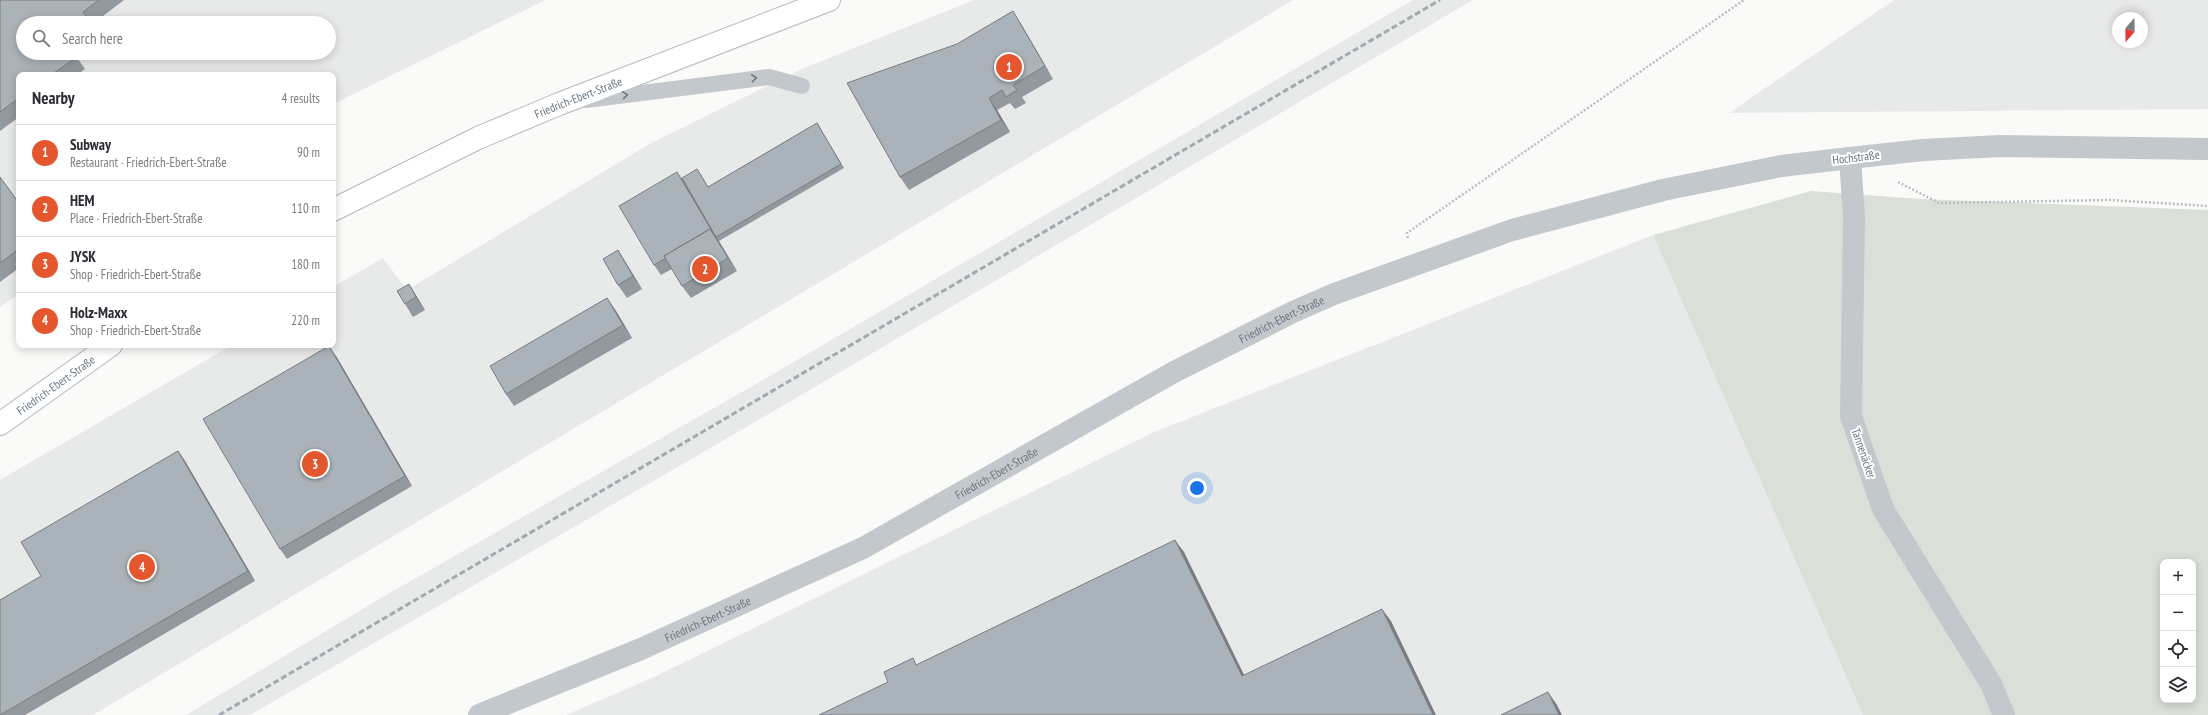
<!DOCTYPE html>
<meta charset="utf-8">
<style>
:root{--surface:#fff;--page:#f7f7f7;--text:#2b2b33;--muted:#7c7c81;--line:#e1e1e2;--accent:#e4572e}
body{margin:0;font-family:"PT Sans Narrow",sans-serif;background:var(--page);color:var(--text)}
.controls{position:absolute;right:12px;bottom:12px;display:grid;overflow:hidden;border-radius:8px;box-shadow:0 2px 10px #0003}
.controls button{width:36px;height:36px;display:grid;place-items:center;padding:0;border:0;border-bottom:1px solid var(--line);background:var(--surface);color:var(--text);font:20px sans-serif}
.compass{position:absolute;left:2112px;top:12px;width:36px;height:36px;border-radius:50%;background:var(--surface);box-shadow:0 2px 10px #0003;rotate:200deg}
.you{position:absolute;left:1197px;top:488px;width:14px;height:14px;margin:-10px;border:3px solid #fff;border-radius:50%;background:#1a73e8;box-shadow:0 0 0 6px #1a73e833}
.badge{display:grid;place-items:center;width:26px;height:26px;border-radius:50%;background:var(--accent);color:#fff;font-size:13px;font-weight:700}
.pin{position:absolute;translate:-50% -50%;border:2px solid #fff;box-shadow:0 1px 4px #0006}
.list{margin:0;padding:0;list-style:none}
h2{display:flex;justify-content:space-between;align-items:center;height:52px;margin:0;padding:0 16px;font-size:17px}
h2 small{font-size:13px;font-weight:400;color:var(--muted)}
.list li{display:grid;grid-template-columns:26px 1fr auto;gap:12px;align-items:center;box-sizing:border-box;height:56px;padding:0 16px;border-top:1px solid var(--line)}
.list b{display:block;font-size:15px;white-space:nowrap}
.list p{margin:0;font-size:13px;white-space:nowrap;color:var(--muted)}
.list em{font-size:13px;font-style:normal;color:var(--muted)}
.icon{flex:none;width:22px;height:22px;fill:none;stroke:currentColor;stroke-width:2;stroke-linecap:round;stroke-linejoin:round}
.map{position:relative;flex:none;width:2208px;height:715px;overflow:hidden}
.search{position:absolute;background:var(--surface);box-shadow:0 2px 10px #0003;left:16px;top:16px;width:320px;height:44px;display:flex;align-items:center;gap:10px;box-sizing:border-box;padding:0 14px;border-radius:22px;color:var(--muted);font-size:15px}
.panel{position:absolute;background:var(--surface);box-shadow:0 2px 10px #0003;left:16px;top:72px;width:320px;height:276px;border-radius:8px}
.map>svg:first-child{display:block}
</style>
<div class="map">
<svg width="2208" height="715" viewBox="0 0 2208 715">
<rect width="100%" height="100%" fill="#fafaf8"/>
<!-- built -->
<path fill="#e8e9e9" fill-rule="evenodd" d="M0,0H545L333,104V75H19V294L0,307ZM23,23H329V53H23Z
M974,0H1293L93,715H0V480L232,345H333V287L383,258L407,290L651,143L802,69Z
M1413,0H1473L762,418L250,715H186L381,598L749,388Z
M1894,0H2208V109L1729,113ZM2118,18H2142V42H2118Z
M1653,235L1863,715H566L654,677L1152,433Z"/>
<!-- green -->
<path fill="#dadfd7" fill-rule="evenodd" d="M1811,191L1920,199L2208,210V715H1863L1653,235ZM2163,562H2193V700H2163Z"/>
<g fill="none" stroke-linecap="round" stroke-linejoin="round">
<defs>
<g id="secondary">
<path id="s2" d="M333,210L478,138L559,104L829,0"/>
<path id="s3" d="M0,424L111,345"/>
</g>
</defs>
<!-- secondary casing -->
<use href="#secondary" stroke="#b3babf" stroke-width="24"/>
<!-- path -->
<path stroke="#bbbfc2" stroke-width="2.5" stroke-dasharray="2 2" stroke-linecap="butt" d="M1898,182L1939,203L2110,200L2208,206
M1408,238L1407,233L1744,0"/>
<!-- service -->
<path stroke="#c3c8cc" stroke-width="16" d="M586,100L769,77L802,86"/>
<!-- minor -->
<path stroke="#c3c8cc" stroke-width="22" d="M1850,158L1854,217L1851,416L1883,509L1991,684L2004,715"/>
<!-- tertiary -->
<path stroke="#c3c8cc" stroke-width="22" id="s1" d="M479,715L641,649L863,548L1174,372L1293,312L1334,294L1512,230L1663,190L1781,166L1850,158L1923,150L2000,146L2208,149"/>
<!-- secondary -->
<use href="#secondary" stroke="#fff" stroke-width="22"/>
<!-- rail -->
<path stroke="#a2aab0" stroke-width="3" stroke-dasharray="6 3" stroke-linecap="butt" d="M219,715L1440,0"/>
</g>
<!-- wall -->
<path fill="#929a9f" d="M0,0H124L94,23H23V53H87L78,59L85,69L77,75H19V117L0,131Z
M1021,24L1053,79L1022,97L1026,103L1015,109L1010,103L997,110L1010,132L909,190L900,177Z
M817,123L844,168L719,241L737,271L691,298L682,286L672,269L661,275L654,265L682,178L700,173L708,187Z
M0,177L19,203V268L0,282Z
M618,250L642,289L627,298L618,285Z
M409,284L425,310L413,317L405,304Z
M607,298L616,311L632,338L514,406L506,394Z
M336,356L412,486L287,559L280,549Z
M178,451L185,461L255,581L25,715H0Z"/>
<!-- shaded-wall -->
<path fill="#777d82" d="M1013,11L1021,24L1053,79L1045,66Z
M989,98L997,110L1010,132L1001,120Z
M677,172L684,182L716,237L737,271L728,258L710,229Z
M618,250L642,289L633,276Z
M409,284L425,310L416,297Z
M607,298L616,311L632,338L623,325Z
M329,346L336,356L412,486L405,476Z
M178,451L185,461L255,581L248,571Z
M1175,540L1184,552L1251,689L1242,676Z
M1382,609L1391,621L1436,715H1433Z
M1548,692L1557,705L1562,715H1559Z"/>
<!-- building -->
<path fill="#aab3b9" stroke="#777d82" d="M0,0H99L83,12L91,23H23V53H74L77,57L51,75H19V98L0,112Z
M1013,11L1045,66L1013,85L1017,90L1006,97L1002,90L989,98L1001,120L900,177L847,83L957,44Z
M817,123L841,164L716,237L682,178L697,169L708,187Z
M677,172L712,231L710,229L664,256L666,258L654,265L619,206Z
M0,177L19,203V249L0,263Z
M710,229L728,258L682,286L664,256Z
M618,250L633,276L618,285L603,259Z
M409,284L416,297L405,304L397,291Z
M607,298L623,325L506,394L490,366Z
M329,346L405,476L280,549L203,419Z
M178,451L248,571L0,715V600L41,576L21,542Z
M1175,540L1242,676L1382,609L1433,715H819L888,682L884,672L913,658L916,665Z
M1548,692L1559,715H1501Z"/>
<!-- one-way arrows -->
<defs><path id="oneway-chevron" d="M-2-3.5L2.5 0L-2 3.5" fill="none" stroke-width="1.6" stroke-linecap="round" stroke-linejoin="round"/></defs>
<g stroke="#6a7a87">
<use href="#oneway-chevron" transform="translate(754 78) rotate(-6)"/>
<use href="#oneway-chevron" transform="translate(625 95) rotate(-8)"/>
</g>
<g text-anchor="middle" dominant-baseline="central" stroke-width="4" stroke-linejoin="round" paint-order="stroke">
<!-- street labels -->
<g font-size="12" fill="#657683" stroke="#fff">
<text stroke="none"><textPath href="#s2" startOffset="270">Friedrich-Ebert-Straße</textPath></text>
<text transform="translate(1856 157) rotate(-7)">Hochstraße</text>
<text stroke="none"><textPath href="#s1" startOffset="896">Friedrich-Ebert-Straße</textPath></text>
<text stroke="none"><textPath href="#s3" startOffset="68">Friedrich-Ebert-Straße</textPath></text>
<text transform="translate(1864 453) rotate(71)">Tannenäcker</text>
<text stroke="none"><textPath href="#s1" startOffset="572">Friedrich-Ebert-Straße</textPath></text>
<text stroke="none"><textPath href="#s1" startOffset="248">Friedrich-Ebert-Straße</textPath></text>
</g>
</g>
</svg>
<div class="controls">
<button>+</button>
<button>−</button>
<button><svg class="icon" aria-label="locate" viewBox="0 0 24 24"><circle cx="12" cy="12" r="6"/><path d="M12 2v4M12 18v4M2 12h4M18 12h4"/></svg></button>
<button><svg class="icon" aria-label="layers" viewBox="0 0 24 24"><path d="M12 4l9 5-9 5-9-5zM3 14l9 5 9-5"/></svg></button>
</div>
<svg class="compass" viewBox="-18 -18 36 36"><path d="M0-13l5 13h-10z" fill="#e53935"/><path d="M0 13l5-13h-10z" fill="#7c7c81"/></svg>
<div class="you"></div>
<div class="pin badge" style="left:1009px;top:67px">1</div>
<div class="pin badge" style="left:705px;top:269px">2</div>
<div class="pin badge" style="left:315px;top:464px">3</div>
<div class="pin badge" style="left:142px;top:567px">4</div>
<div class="search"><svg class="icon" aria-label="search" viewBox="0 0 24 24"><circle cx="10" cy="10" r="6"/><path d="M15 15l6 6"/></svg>Search here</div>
<section class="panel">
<h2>Nearby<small>4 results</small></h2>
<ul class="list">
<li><span class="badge">1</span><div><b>Subway</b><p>Restaurant · Friedrich-Ebert-Straße</p></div><em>90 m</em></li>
<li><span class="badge">2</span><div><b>HEM</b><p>Place · Friedrich-Ebert-Straße</p></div><em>110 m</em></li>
<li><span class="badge">3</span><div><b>JYSK</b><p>Shop · Friedrich-Ebert-Straße</p></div><em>180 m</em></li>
<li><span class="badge">4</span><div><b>Holz-Maxx</b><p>Shop · Friedrich-Ebert-Straße</p></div><em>220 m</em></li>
</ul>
</section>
</div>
